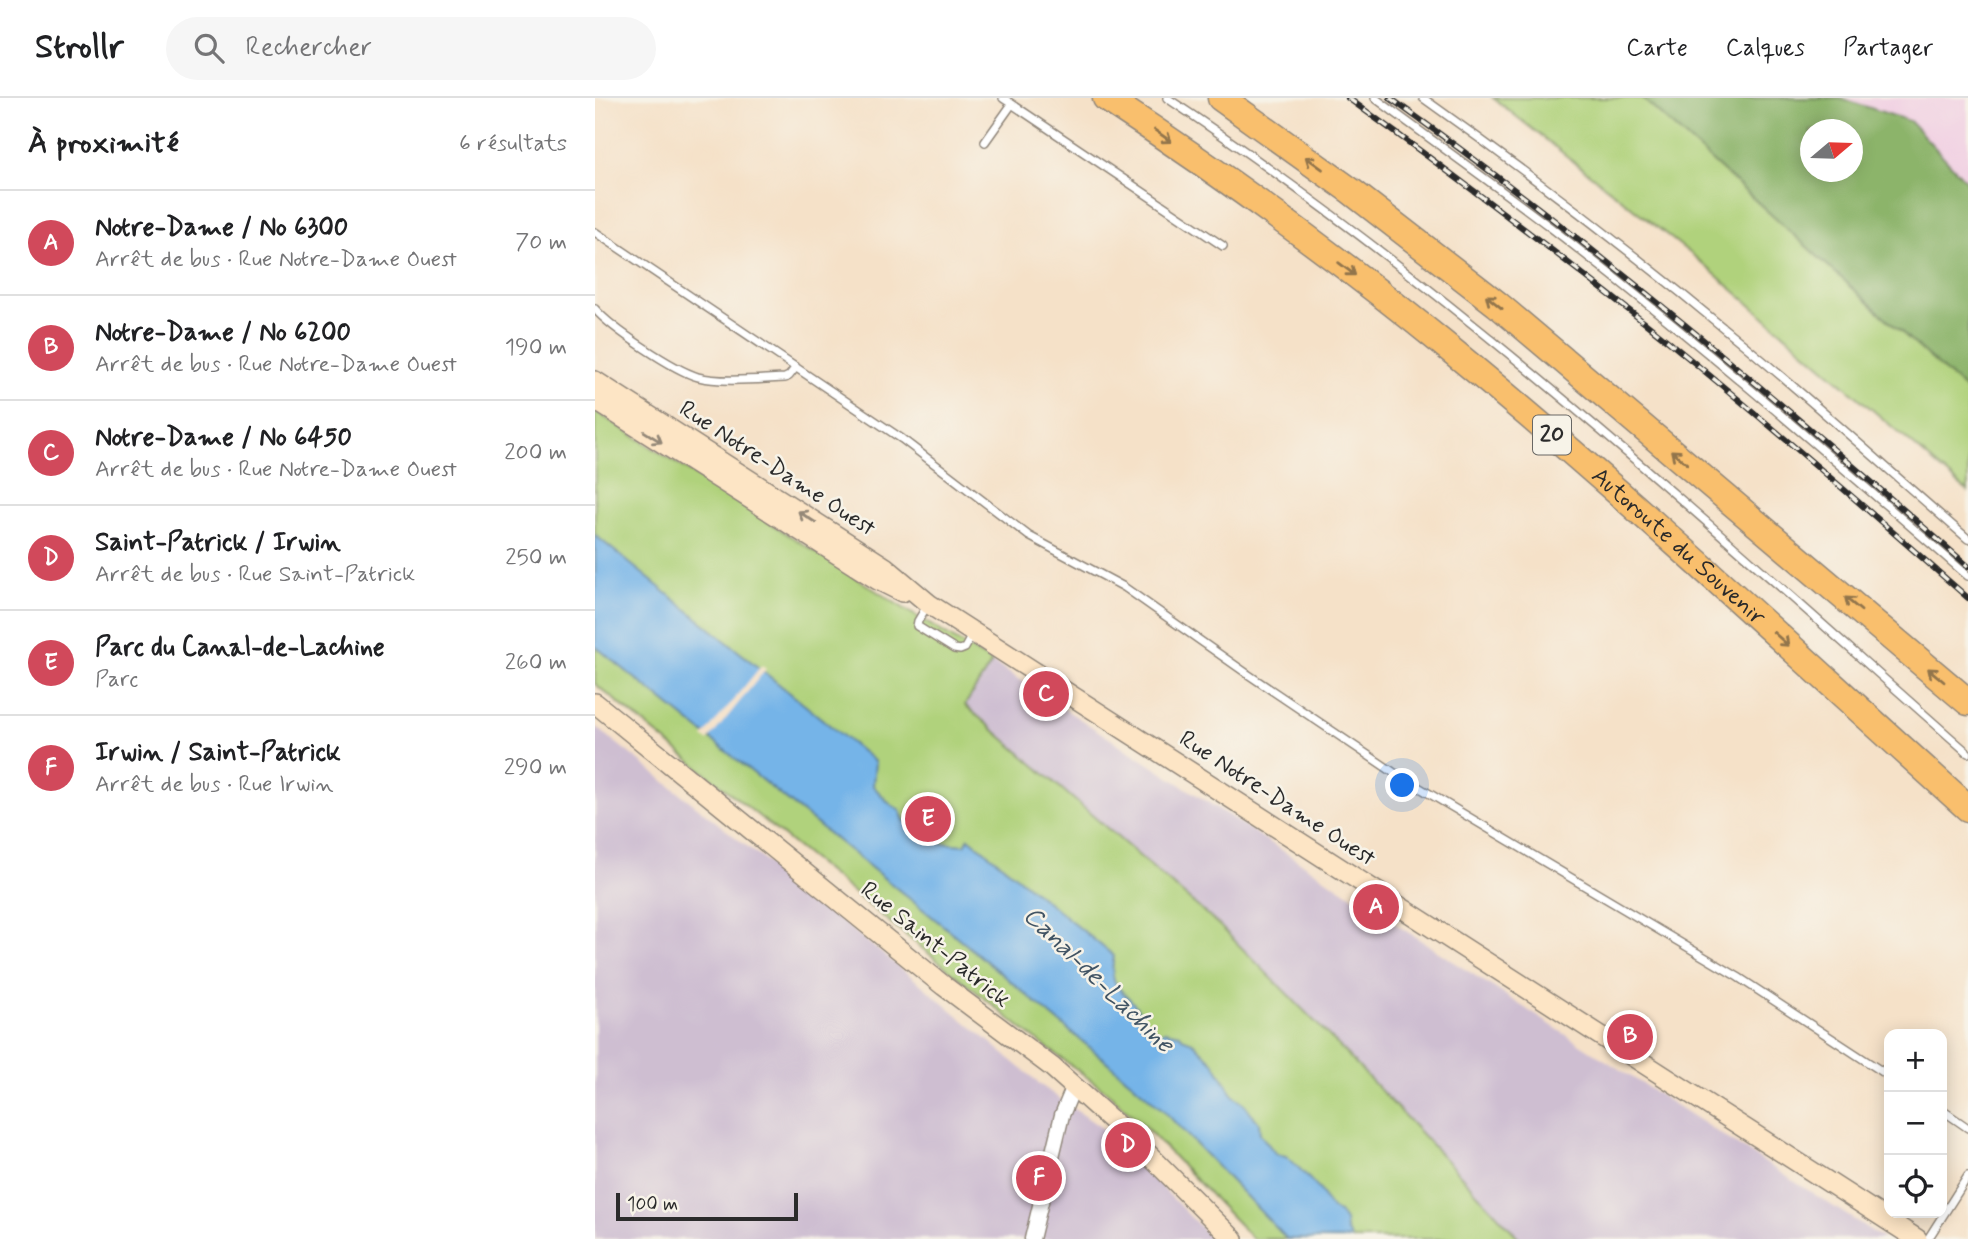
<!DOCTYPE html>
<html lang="fr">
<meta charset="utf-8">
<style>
:root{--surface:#fff;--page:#f6f6f6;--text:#202124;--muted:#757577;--line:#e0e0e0;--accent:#d1495b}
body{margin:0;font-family:Mynerve,sans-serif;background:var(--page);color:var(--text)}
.controls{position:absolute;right:21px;bottom:21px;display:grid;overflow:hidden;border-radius:14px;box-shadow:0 4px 18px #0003}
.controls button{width:63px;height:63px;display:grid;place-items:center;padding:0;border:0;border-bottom:2px solid var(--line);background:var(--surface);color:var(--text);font:35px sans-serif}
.compass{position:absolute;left:1205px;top:21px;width:63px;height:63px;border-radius:50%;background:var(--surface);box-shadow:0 4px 18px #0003;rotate:71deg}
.scale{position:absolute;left:21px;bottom:18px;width:182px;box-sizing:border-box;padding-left:7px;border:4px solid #2b2b2b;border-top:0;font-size:19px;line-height:24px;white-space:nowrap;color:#2b2b2b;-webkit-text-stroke:5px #f7f3e8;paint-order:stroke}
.you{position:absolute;left:808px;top:688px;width:24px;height:24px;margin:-18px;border:5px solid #fff;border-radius:50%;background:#1a73e8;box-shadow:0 0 0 10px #1a73e833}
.badge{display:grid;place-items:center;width:46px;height:46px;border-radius:50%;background:var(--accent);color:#fff;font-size:23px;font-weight:700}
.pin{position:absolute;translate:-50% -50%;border:4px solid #fff;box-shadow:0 2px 7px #0006}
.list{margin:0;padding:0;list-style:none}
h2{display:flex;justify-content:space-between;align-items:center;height:91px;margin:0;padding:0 28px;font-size:30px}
h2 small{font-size:23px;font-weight:400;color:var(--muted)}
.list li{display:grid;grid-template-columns:46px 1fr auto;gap:21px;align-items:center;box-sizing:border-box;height:105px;padding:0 28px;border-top:2px solid var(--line)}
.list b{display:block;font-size:26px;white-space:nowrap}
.list p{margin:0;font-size:23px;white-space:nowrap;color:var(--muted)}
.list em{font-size:23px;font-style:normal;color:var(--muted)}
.icon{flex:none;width:38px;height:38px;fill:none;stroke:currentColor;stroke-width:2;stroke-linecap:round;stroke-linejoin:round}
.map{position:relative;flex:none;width:1373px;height:1141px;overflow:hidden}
header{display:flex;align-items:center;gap:42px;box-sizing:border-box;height:98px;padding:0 35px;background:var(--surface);border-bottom:2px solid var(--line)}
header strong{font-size:33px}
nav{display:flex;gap:38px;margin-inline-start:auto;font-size:24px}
.search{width:490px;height:63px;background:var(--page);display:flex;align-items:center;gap:18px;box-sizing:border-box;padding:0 24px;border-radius:38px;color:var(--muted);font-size:26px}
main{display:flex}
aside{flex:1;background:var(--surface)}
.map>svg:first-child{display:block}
</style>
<header>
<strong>Strollr</strong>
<div class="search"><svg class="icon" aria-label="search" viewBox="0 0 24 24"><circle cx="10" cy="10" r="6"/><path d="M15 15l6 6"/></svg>Rechercher</div>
<nav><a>Carte</a><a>Calques</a><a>Partager</a></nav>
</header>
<main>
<aside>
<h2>À proximité<small>6 résultats</small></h2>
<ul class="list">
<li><span class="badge">A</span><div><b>Notre-Dame / No 6300</b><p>Arrêt de bus · Rue Notre-Dame Ouest</p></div><em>70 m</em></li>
<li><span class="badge">B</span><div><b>Notre-Dame / No 6200</b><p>Arrêt de bus · Rue Notre-Dame Ouest</p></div><em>190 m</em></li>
<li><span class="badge">C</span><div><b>Notre-Dame / No 6450</b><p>Arrêt de bus · Rue Notre-Dame Ouest</p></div><em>200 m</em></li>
<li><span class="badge">D</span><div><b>Saint-Patrick / Irwin</b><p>Arrêt de bus · Rue Saint-Patrick</p></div><em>250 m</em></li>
<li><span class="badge">E</span><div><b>Parc du Canal-de-Lachine</b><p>Parc</p></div><em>260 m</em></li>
<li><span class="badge">F</span><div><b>Irwin / Saint-Patrick</b><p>Arrêt de bus · Rue Irwin</p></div><em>290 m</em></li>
</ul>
</aside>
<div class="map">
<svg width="1373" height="1141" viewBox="0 0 1373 1141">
<rect width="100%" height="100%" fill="#f7f3e8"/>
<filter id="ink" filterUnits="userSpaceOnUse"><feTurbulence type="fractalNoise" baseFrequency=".0143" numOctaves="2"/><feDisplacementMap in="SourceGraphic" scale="14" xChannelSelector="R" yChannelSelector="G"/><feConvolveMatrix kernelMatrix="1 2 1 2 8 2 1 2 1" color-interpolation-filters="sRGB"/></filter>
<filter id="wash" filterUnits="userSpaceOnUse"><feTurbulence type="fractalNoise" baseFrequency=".00686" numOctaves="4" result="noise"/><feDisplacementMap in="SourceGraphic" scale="28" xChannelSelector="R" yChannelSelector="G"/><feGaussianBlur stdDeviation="1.57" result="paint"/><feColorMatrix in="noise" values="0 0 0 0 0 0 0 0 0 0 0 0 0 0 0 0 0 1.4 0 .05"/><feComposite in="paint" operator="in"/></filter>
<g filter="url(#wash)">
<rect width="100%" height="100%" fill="#f5e1c8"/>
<!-- built -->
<path fill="#f1d0e3" d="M1245,0H1373V85L1315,23Z"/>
<!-- industrial -->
<path fill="#cebed1" d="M397,564L976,940L1289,1141H925L744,948L625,828L370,607Z
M0,628L323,884L451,991L514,1035L617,1141H0Z"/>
<!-- green -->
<path fill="#b0d27b" stroke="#6e7e53" stroke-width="2" d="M898,0H1047L1373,294V394L1100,159Z
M0,313L316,515L397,564L370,607L625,828L744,948L925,1141H658L556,1035L512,994L431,934L0,586Z"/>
<!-- forest -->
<path fill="#8cb46b" stroke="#5c704b" stroke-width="2" fill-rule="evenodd" d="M1047,0H1245L1315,23L1373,85V294ZM1216,32H1258V74H1216Z"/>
<!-- water -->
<path fill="#75b4e8" stroke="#50708a" stroke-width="2" d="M0,437L280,664L278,688L294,705L305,713L309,722L314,727L324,728C330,737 340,736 346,745L370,747L374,740L519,858C512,894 530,889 544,913L542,916C546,928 553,932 565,936L569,933L585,936L587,940L598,944L619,965L638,997L650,1007L664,1025L665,1036L681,1056L691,1058L703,1069L725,1092L730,1102L737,1111L744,1114L750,1123L751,1132L756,1141H692L568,1012L536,984L361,838L0,548Z"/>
<!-- pier -->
<path fill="#f5e1c8" d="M167,567L171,571L113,643L108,639Z"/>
</g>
<g filter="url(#ink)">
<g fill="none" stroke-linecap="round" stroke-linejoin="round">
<defs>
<path id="lane" d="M408,0L628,148
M572,0C861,192 1114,427 1373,655
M780,0C838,43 897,85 955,129C1099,240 1236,359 1373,478
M828,0C938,78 1045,160 1148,246C1224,309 1298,376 1373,441
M390,44L417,6
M0,134L307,341L434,438L529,489L654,577L798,674L1143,879L1294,978
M0,211C16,230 79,272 103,279C125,285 166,281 190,280L194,278L201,269
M333,506L323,523L322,528L359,551L365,552L370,550L378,535
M1347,1012L1373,1030
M1333,1141L1373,1078"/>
<path id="street" d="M437,1141L467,1017L479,988"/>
<path id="secondary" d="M0,283L290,469L334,506L1322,1141
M0,302L283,482L307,494
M0,605L349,888L457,969L542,1045L638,1141"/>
<g id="highway">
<path id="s1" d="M511,0C630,78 746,162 856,252C1034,398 1202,556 1373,710"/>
<path d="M626,0L756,93L902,206L1373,604"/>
</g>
</defs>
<!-- lane casing -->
<use href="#lane" stroke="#90867a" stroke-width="10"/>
<!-- street casing -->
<use href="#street" stroke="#90867a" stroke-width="17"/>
<!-- secondary casing -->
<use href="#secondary" stroke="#90867a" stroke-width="22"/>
<!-- highway casing -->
<use href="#highway" stroke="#90867a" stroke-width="29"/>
<!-- lane -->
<use href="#lane" stroke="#fff" stroke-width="7"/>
<!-- street -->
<use href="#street" stroke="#fff" stroke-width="14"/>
<!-- secondary -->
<use href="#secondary" stroke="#fde5c5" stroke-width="19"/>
<!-- highway -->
<use href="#highway" stroke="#f9bf6d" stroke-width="26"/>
<defs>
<path id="rail" d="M753,0C862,79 969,160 1074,244C1176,327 1274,413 1373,500
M795,0C997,144 1186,304 1373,468"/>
</defs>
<!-- rail casing -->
<use href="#rail" stroke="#2b2b2b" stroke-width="6"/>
<!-- rail -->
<use href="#rail" stroke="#f7f3e8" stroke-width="3.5" stroke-dasharray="10" stroke-linecap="butt"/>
</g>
<!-- one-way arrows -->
<defs><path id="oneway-shaft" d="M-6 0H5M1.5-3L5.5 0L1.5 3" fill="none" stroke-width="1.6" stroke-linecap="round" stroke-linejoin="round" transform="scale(1.75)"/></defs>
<g stroke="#92754c">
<use href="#oneway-shaft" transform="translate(568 38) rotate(35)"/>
<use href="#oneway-shaft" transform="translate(719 65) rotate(-144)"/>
<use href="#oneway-shaft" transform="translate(752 171) rotate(37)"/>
<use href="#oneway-shaft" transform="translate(899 204) rotate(-141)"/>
<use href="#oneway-shaft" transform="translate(1084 359) rotate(-140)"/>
<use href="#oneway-shaft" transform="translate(1258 506) rotate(-140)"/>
<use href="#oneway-shaft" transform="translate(1186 541) rotate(42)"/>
<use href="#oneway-shaft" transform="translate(1341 577) rotate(-140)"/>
</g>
<g stroke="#948878">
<use href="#oneway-shaft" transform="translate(58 339) rotate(32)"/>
<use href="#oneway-shaft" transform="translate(212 419) rotate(-147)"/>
</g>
</g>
<g text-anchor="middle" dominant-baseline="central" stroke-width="5" stroke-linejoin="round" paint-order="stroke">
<!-- shield labels -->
<rect fill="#f7f3e8" stroke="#686764" stroke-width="2" x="938" y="317.5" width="38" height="39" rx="5"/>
<g font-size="23" font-weight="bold" fill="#2b2b2b">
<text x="957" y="337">20</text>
</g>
<!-- street labels -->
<g font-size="24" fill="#2b2b2b" stroke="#f7f3e8">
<text transform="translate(182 371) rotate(33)">Rue Notre-Dame Ouest</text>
<text stroke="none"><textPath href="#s1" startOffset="728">Autoroute du Souvenir</textPath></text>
<text transform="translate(682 701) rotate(33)">Rue Notre-Dame Ouest</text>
<text transform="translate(340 847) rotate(39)">Rue Saint-Patrick</text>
</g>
<!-- water labels -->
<g font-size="26" font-style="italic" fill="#415464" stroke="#f7f3e8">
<text transform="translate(503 882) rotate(44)">Canal-de-Lachine</text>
</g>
</g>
</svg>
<div class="controls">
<button>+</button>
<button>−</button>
<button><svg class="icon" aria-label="locate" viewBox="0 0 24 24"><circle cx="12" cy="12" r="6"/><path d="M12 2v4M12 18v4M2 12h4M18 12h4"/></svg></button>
</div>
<svg class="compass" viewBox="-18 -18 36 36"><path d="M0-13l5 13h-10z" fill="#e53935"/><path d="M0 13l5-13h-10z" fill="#757577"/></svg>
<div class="scale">100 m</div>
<div class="you"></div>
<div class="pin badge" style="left:781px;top:809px">A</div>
<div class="pin badge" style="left:1035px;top:939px">B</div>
<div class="pin badge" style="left:451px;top:596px">C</div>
<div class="pin badge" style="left:533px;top:1047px">D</div>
<div class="pin badge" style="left:333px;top:721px">E</div>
<div class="pin badge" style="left:444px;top:1080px">F</div>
</div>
</main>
